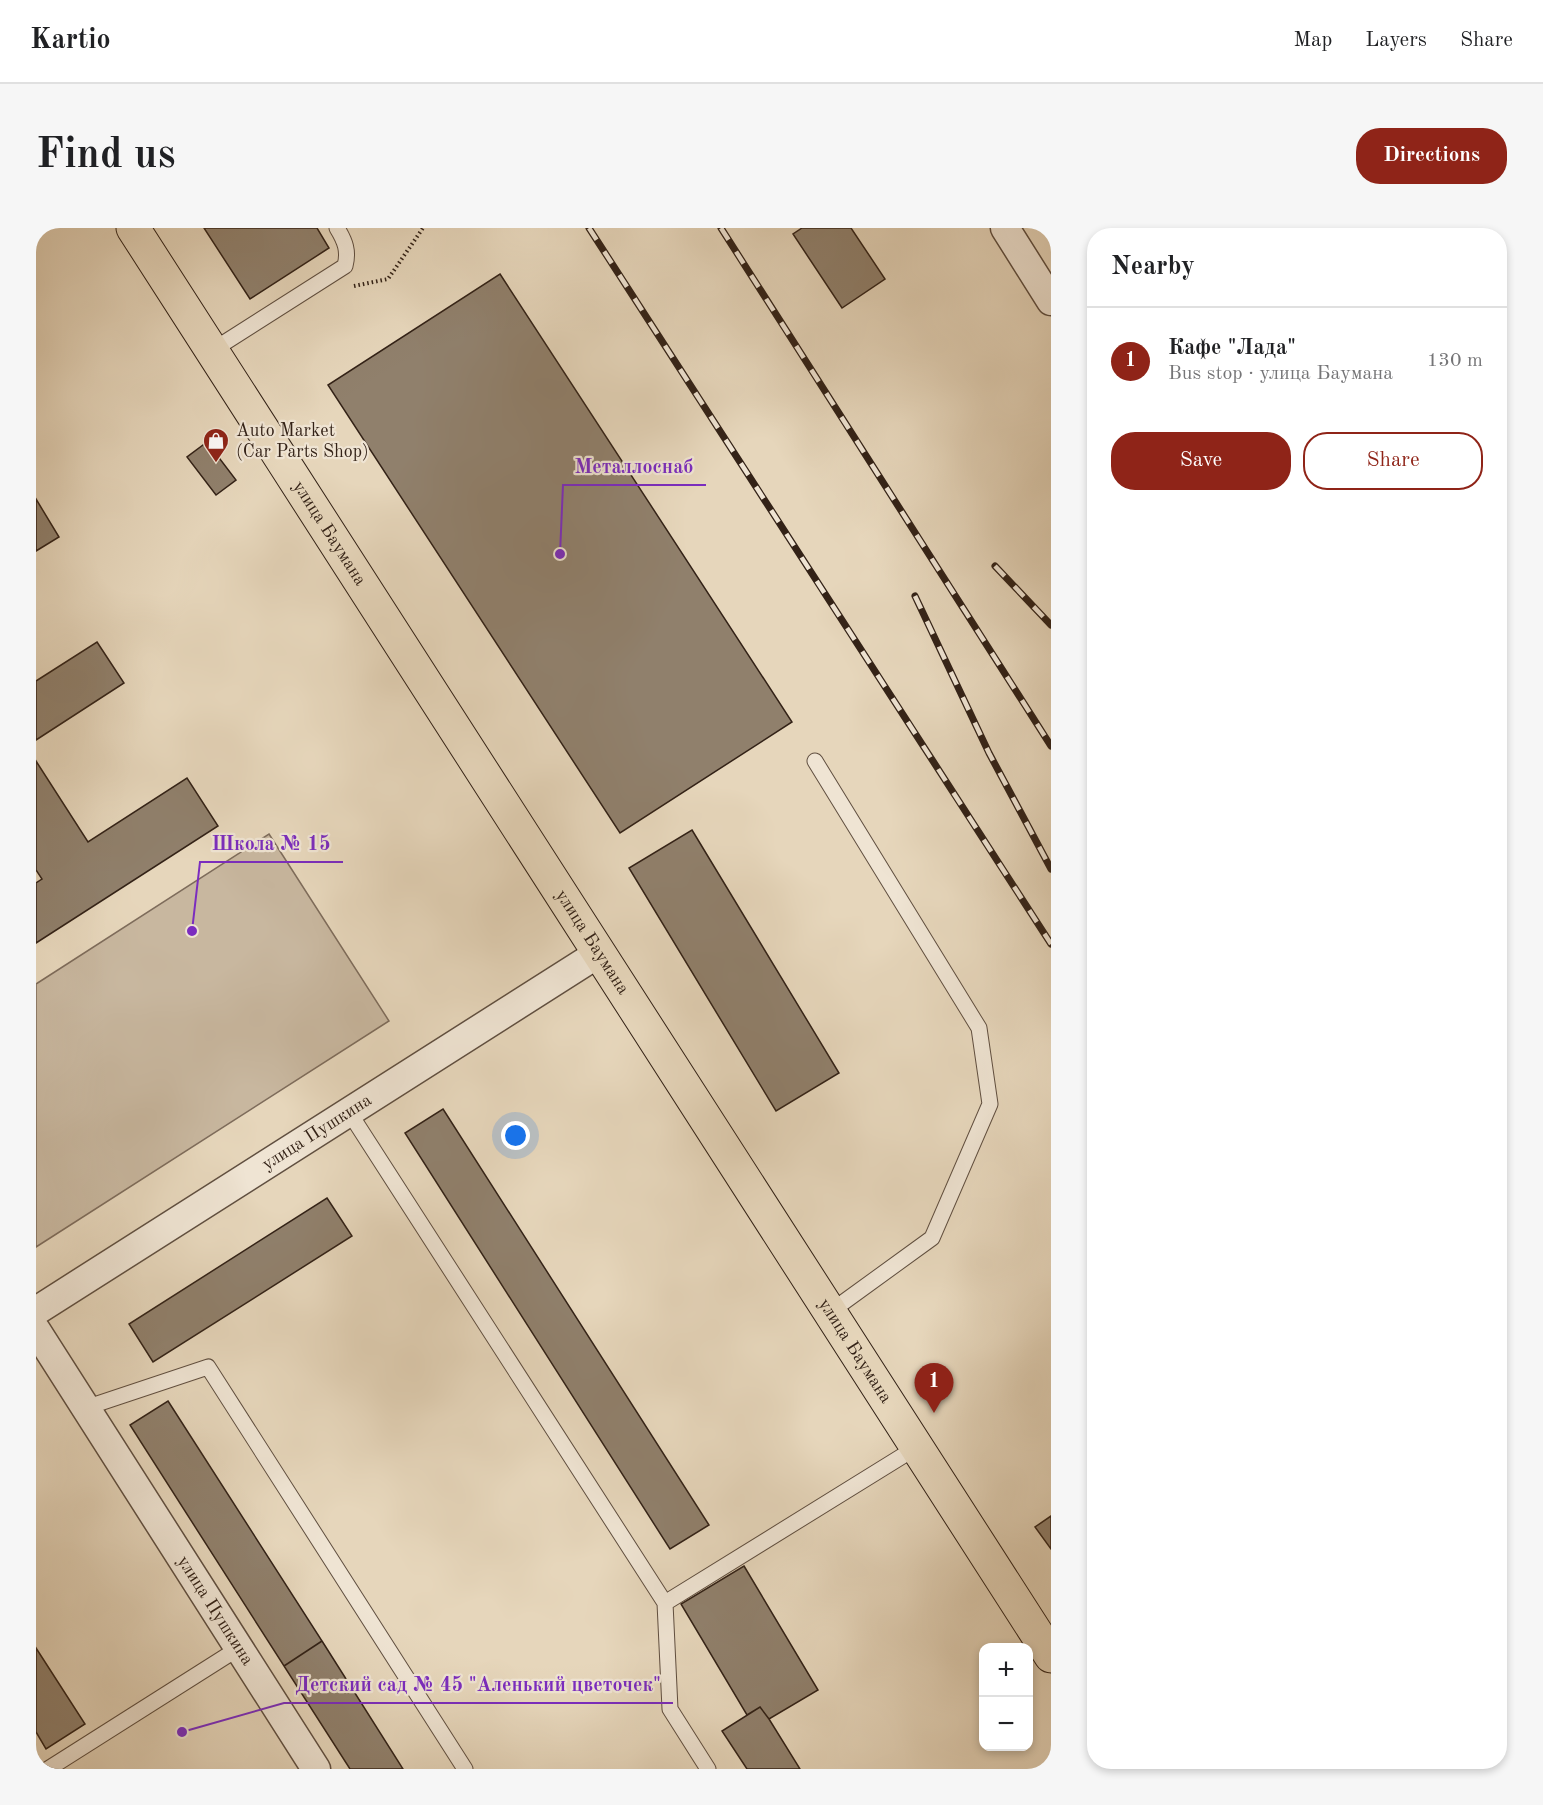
<!DOCTYPE html>
<meta charset="utf-8">
<style>
:root{--surface:#fff;--page:#f6f6f6;--text:#202124;--muted:#757577;--line:#e0e0e0;--accent:#8f2418}
body{margin:0;font-family:"Old Standard TT",serif;background:var(--page);color:var(--text)}
.controls{position:absolute;right:18px;bottom:18px;display:grid;overflow:hidden;border-radius:12px;box-shadow:0 3px 9px #0003}
.controls button{width:54px;height:54px;display:grid;place-items:center;padding:0;border:0;border-bottom:2px solid var(--line);background:var(--surface);color:var(--text);font:30px sans-serif}
.you{position:absolute;left:480px;top:908px;width:21px;height:21px;margin:-15px;border:4px solid #fff;border-radius:50%;background:#1a73e8;box-shadow:0 0 0 9px #1a73e833}
.badge{display:grid;place-items:center;width:39px;height:39px;border-radius:50%;background:var(--accent);color:#fff;font-size:20px;font-weight:700}
.pin{position:absolute;translate:-50% -50px;filter:drop-shadow(0 2px 3px #0008)}
.pin::after{content:'';position:absolute;top:32px;width:21px;height:18px;background:inherit;clip-path:polygon(0 0,100% 0,50% 100%)}
.list{margin:0;padding:0;list-style:none}
h2{display:flex;justify-content:space-between;align-items:center;height:78px;margin:0;padding:0 24px;font-size:26px}
h2 small{font-size:20px;font-weight:400;color:var(--muted)}
.list li{display:grid;grid-template-columns:39px 1fr auto;gap:18px;align-items:center;box-sizing:border-box;height:108px;padding:0 24px;border-top:2px solid var(--line)}
.list b{display:block;font-size:22px;white-space:nowrap}
.list p{margin:0;font-size:20px;white-space:nowrap;color:var(--muted)}
.list em{font-size:20px;font-style:normal;color:var(--muted)}
.actions{display:flex;gap:12px;padding:18px 24px}
.actions a{flex:1;padding:14px 0;border:2px solid var(--accent);border-radius:24px;text-align:center;font-size:21px;color:var(--accent)}
.actions .main{background:var(--accent);color:#fff}
.map{position:relative;flex:none;width:1015px;height:1541px;overflow:hidden;border-radius:24px}
header{display:flex;align-items:center;gap:36px;box-sizing:border-box;height:84px;padding:0 30px;background:var(--surface);border-bottom:2px solid var(--line)}
header strong{font-size:28px}
nav{display:flex;gap:33px;margin-inline-start:auto;font-size:21px}
.intro{display:flex;align-items:center;justify-content:space-between;box-sizing:border-box;height:144px;padding:0 36px}
h1{margin:0;font-size:42px}
.button{padding:15px 27px;border-radius:24px;background:var(--accent);color:#fff;font-size:21px;font-weight:700}
main{display:flex;gap:36px;padding:0 36px}
aside{flex:1;background:var(--surface);border-radius:24px;box-shadow:0 3px 9px #0003}
.map>svg:first-child{display:block}
</style>
<header>
<strong>Kartio</strong>
<nav><a>Map</a><a>Layers</a><a>Share</a></nav>
</header>
<div class="intro"><h1>Find us</h1><a class="button">Directions</a></div>
<main>
<div class="map">
<svg width="1015" height="1541" viewBox="0 0 1015 1541">
<rect width="100%" height="100%" fill="#e6d6bb"/>
<filter id="stains"><feTurbulence type="fractalNoise" baseFrequency=".00333" numOctaves="4"/><feColorMatrix values="0 0 0 0 .2 0 0 0 0 .09 0 0 0 0 .02 0 0 0 .5 -.17"/></filter>
<radialGradient id="worn" r=".72"><stop offset=".6" stop-color="#630" stop-opacity="0"/><stop offset="1" stop-color="#630" stop-opacity=".3"/></radialGradient>
<!-- green -->
<path fill="#c8b79f" stroke="#7e6c5b" stroke-width="1.5" d="M233,606L353,793L0,1019V756Z"/>
<!-- building -->
<path fill="#90806c" stroke="#332217" stroke-width="1.5" d="M168,0H281L293,20L214,71Z
M766,0H815L849,51L806,80L757,6Z
M464,46L756,494L584,605L292,157Z
M171,214L200,252L180,267L151,229Z
M0,271L23,309L0,323Z
M61,414L88,455L0,512V453Z
M0,533L52,614L151,550L182,598L0,715V655L6,651L0,642Z
M656,602L803,845L740,883L593,640Z
M407,881L673,1297L634,1321L369,905Z
M291,970L316,1008L117,1134L93,1096Z
M132,1173L286,1413L248,1438L94,1197Z
M1015,1288V1321L999,1299Z
M708,1338L782,1462L733,1491L724,1479L711,1487L645,1376Z
M286,1413L367,1541H314L248,1438Z
M0,1420L49,1496L10,1521L0,1504Z
M724,1479L733,1491L764,1541H711L686,1503Z"/>
<g fill="none" stroke-linecap="round" stroke-linejoin="round">
<defs>
<path id="lane" d="M177,122L309,38C313,23 309,13 301,0
M779,533L943,800L954,876L896,1010L794,1084
M313,884L629,1375
M49,1180L172,1139L429,1541
M12,1541L203,1420
M672,1541L634,1481L629,1375L881,1219"/>
<g id="street">
<path d="M969,0L1015,73"/>
<path id="s1" d="M0,1083L563,725"/>
<path id="s2" d="M0,1102L280,1541"/>
</g>
<g id="primary">
<path id="s3" d="M97,0L1015,1428"/>
</g>
</defs>
<!-- lane casing -->
<use href="#lane" stroke="#604f40" stroke-width="17"/>
<!-- street casing -->
<use href="#street" stroke="#604f40" stroke-width="31"/>
<!-- primary casing -->
<use href="#primary" stroke="#332217" stroke-width="35"/>
<!-- path -->
<path stroke="#332217" stroke-width="4" stroke-dasharray="1.5 3" stroke-linecap="butt" d="M318,58L352,51L387,0"/>
<!-- lane -->
<use href="#lane" stroke="#efe4d3" stroke-width="15"/>
<!-- street -->
<use href="#street" stroke="#efe4d3" stroke-width="28"/>
<!-- primary -->
<use href="#primary" stroke="#e6d6bb" stroke-width="33"/>
<defs>
<path id="rail" d="M553,0L1015,716
M685,0L1015,518
M959,338L1015,397
M879,368L953,525L1015,641"/>
</defs>
<!-- rail casing -->
<use href="#rail" stroke="#332217" stroke-width="7"/>
<!-- rail -->
<use href="#rail" stroke="#efe4d3" stroke-width="4.5" stroke-dasharray="14" stroke-linecap="butt"/>
</g>
<!-- icons -->
<defs>
<symbol id="shop-pin" viewBox="-11 -11 22 30"><path d="M0 17L-7.5 6A9.5 9.5 0 1 1 7.5 6Z" fill="#8f2418" stroke="#efe4d3"/><path d="M-5-2.5h2.3a2.7 3.5 0 0 1 5.4 0H5L5.5 6h-11ZM-1.5-2.5h3a1.5 2.3 0 0 0-3 0Z" fill="#fff"/></symbol>
</defs>
<g fill-rule="evenodd">
<use href="#shop-pin" x="165" y="198" width="30" height="40"/>
</g>
<g text-anchor="middle" dominant-baseline="central" stroke-width="4.5" stroke-linejoin="round" paint-order="stroke">
<!-- poi labels -->
<g font-size="18" fill="#332217" stroke="#efe4d3" text-anchor="start">
<text x="200" y="203">Auto Market<tspan x="200" dy="21">(Car Parts Shop)</tspan></text>
</g>
<!-- street labels -->
<g font-size="18" fill="#332217" stroke="#efe4d3">
<text stroke="none"><textPath href="#s3" startOffset="363">улица Баумана</textPath></text>
<text stroke="none"><textPath href="#s3" startOffset="849">улица Баумана</textPath></text>
<text stroke="none"><textPath href="#s1" startOffset="333">улица Пушкина</textPath></text>
<text stroke="none"><textPath href="#s3" startOffset="1335">улица Баумана</textPath></text>
<text stroke="none"><textPath href="#s2" startOffset="333">улица Пушкина</textPath></text>
</g>
</g>
<!-- callouts -->
<path fill="none" stroke="#7b2cbf" stroke-width="2" d="M524 326L527 257H670M156 703L164 634H307M146 1504L248 1475H637"/>
<g fill="#7b2cbf" stroke="#efe4d3" stroke-width="2">
<circle cx="524" cy="326" r="6"/>
<circle cx="156" cy="703" r="6"/>
<circle cx="146" cy="1504" r="6"/>
</g>
<g font-size="20" text-anchor="middle" font-weight="bold" fill="#7b2cbf" stroke="#efe4d3" stroke-width="4.5" stroke-linejoin="round" paint-order="stroke">
<text x="598" y="245">Металлоснаб</text>
<text x="235" y="622">Школа № 15</text>
<text x="442" y="1463">Детский сад № 45 "Аленький цветочек"</text>
</g>
<rect width="100%" height="100%" filter="url(#stains)"/>
<rect width="100%" height="100%" fill="url(#worn)"/>
</svg>
<div class="controls">
<button>+</button>
<button>−</button>
</div>
<div class="you"></div>
<div class="pin badge" style="left:898px;top:1185px">1</div>
</div>
<aside>
<h2>Nearby<small></small></h2>
<ul class="list">
<li><span class="badge">1</span><div><b>Кафе &quot;Лада&quot;</b><p>Bus stop · улица Баумана</p></div><em>130 m</em></li>
</ul>
<div class="actions"><a class="main">Save</a><a>Share</a></div>
</aside>
</main>
